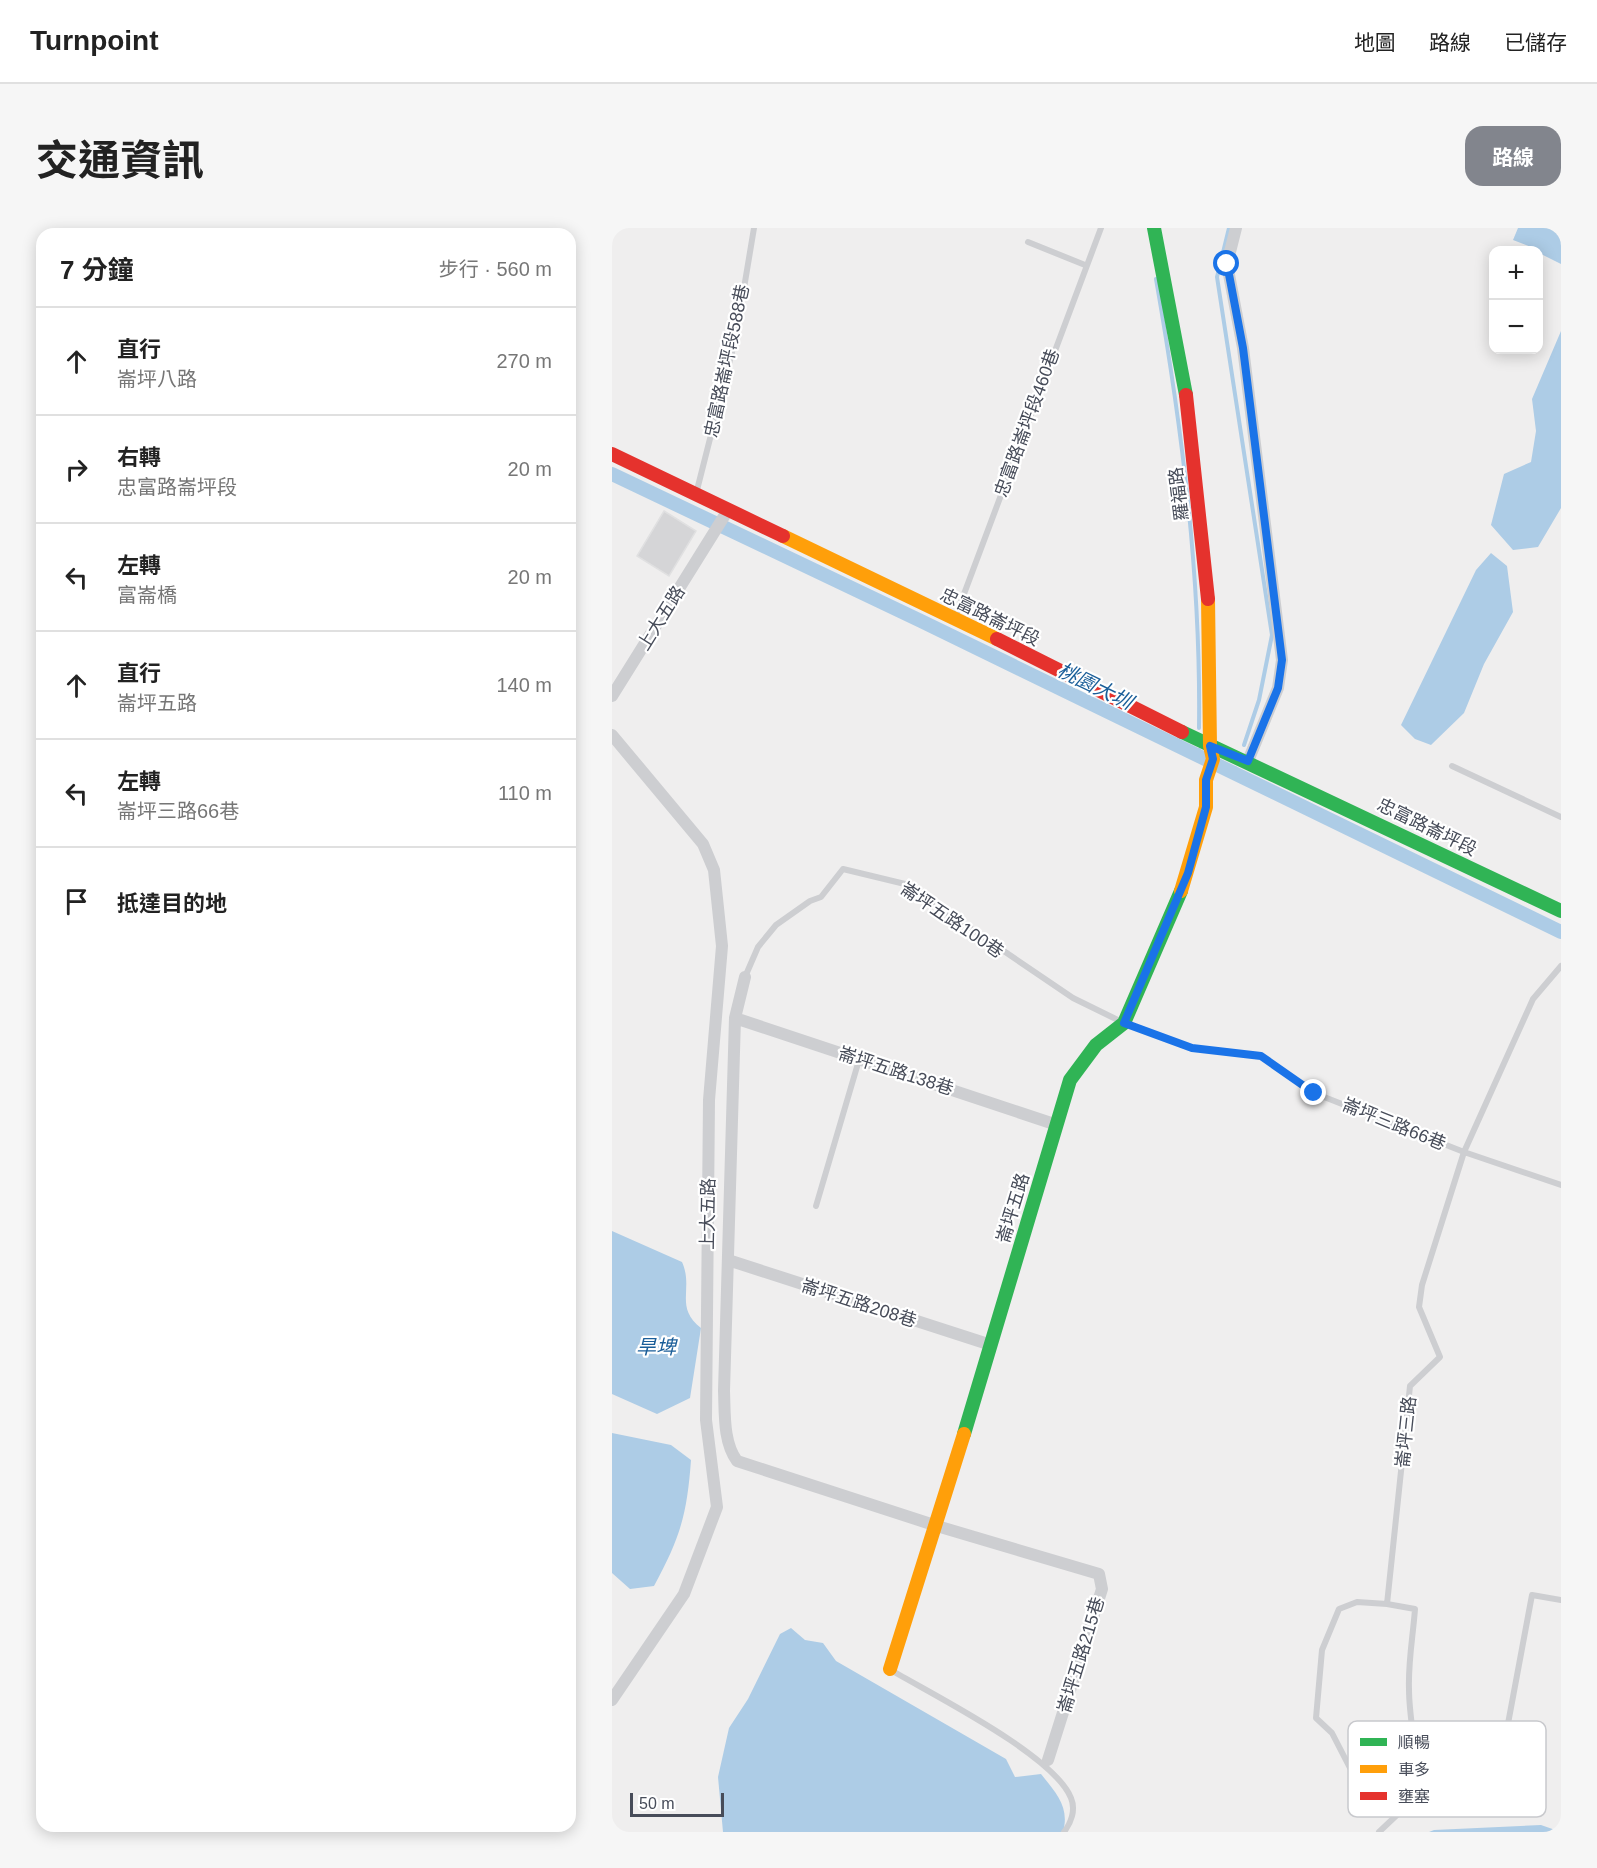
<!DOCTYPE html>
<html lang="zh-TW">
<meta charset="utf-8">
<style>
:root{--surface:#fff;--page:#f6f6f6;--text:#222;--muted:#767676;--line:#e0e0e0;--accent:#82858d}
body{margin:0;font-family:Helvetica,"Noto Sans TC",sans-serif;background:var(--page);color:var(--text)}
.controls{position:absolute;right:18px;top:18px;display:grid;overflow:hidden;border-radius:12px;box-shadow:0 3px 15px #0003}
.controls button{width:54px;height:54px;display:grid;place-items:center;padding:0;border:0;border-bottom:2px solid var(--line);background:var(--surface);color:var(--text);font:30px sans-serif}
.scale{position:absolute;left:18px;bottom:15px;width:94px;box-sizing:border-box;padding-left:6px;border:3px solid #474c59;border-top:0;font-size:16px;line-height:21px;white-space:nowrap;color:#474c59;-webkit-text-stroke:4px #fff;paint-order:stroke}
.stop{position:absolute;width:18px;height:18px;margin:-14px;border:4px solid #1a73e8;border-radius:50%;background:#fff}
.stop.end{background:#1a73e8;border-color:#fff;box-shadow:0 2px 6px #0008}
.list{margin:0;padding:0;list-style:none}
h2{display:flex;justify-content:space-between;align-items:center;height:78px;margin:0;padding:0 24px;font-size:26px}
h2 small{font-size:20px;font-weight:400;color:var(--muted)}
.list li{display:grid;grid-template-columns:39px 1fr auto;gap:18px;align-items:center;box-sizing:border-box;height:108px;padding:0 24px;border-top:2px solid var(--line)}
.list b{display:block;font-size:22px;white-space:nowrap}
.list p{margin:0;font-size:20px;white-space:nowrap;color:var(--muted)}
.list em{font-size:20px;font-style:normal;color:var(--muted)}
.icon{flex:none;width:33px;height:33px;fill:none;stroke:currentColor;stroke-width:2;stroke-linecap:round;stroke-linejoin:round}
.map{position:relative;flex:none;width:949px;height:1604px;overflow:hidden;border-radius:18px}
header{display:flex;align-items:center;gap:36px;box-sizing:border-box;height:84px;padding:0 30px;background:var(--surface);border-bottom:2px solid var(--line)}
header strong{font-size:28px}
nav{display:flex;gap:33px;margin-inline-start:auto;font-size:21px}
.intro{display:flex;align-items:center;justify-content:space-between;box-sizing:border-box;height:144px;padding:0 36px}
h1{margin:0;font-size:42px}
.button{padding:15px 27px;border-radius:18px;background:var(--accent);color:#fff;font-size:21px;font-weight:700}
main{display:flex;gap:36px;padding:0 36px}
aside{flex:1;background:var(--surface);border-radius:18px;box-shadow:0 3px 15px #0003}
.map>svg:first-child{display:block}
</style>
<header>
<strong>Turnpoint</strong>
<nav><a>地圖</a><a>路線</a><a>已儲存</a></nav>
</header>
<div class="intro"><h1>交通資訊</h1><a class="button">路線</a></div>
<main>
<aside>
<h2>7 分鐘<small>步行 · 560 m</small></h2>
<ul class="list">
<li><svg class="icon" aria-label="ahead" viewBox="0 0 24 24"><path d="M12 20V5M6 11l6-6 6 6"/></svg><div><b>直行</b><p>崙坪八路</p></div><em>270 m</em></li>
<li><svg class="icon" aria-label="right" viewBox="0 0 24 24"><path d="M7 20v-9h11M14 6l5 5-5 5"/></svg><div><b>右轉</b><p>忠富路崙坪段</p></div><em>20 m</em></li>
<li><svg class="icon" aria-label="left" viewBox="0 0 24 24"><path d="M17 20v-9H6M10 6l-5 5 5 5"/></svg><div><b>左轉</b><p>富崙橋</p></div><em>20 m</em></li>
<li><svg class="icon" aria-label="ahead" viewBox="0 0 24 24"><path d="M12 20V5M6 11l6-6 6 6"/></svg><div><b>直行</b><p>崙坪五路</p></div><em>140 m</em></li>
<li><svg class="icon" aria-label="left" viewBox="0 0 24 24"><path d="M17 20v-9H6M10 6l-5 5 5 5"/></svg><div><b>左轉</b><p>崙坪三路66巷</p></div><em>110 m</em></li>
<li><svg class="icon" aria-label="arrive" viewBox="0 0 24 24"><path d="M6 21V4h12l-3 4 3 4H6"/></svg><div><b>抵達目的地</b></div></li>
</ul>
</aside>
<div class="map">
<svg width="949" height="1604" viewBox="0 0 949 1604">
<rect width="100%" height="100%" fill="#efeeee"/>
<!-- water -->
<path fill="#adcce6" d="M906,0H949V36L927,25V22L901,12Z
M949,103V280L926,319L901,322L879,297L892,246L919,234L924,203L920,171Z
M879,325L895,338L901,384L872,436L852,485L819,517L803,511L789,497L864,342Z
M0,1003L70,1034C82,1061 62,1079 89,1100L78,1170L45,1186L0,1166Z
M0,1205L59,1217L79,1232C75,1287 68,1310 42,1358L18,1361L0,1345Z
M179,1400L193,1412L211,1415L224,1433L394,1531L403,1549L429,1546C444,1565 458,1579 451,1604H111L106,1549L117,1500L136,1471L168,1406Z
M929,1597L949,1604H817L822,1602Z"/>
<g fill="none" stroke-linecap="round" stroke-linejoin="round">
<!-- stream -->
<path stroke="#adcce6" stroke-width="4" d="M617,0L605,49L660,407L647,472L632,517
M544,51C570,200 589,349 587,500
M587,522L588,530
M620,545L623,540"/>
<!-- canal -->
<path stroke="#adcce6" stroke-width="14" d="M0,246L309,393L949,704"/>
</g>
<!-- building -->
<path fill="#d5d5d7" stroke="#e0e0e1" stroke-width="1.5" d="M52,283L84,303L57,348L25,328Z"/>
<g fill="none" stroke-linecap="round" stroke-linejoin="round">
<!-- lane -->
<path stroke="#cdced1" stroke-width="6" d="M416,14L473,37
M84,266L124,108L142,0
M343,390L489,0
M840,538L949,589
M133,749L146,719L164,697L198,673L209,669L231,641L293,656L461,770L512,795L580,820L649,828L702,865L852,924L949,957
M204,978L247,832
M775,1376L745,1374L727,1381L710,1422L704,1490L720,1505L738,1540L806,1556L884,1560L920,1367L949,1372
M279,1442C321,1467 442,1527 459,1570C464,1582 459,1595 452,1604
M767,1604L805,1568C808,1531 797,1497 797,1461C796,1434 801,1408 803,1381L775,1376L798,1158L828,1129L807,1079L810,1057L852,924L921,771L949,738"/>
<!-- street -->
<path stroke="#cdced1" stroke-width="12" d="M624,0L615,36L631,120L670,432L666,460L636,533
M0,468L116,282
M0,507L91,616L102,642L110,718L97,872L94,1192L105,1279L72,1366L0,1472
M133,749L123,790L112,1163C113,1185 111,1214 125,1233L325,1298L487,1346L490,1361L436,1532
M123,790L445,897
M116,1032L379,1117"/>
<!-- fast -->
<path stroke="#30b455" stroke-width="14" d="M542,0L574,167
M570,504L949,683
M352,1206L458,852L484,817L512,795L569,663"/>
<!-- slow -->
<path stroke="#ff9f0a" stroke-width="14" d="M171,308L385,411
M569,663L594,579V552L601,531L598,518L596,371
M278,1441L352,1206"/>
<!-- jam -->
<path stroke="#e5322d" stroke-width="14" d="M574,167L596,371
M0,226L171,308
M385,411L570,504"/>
</g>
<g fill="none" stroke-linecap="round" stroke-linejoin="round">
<!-- route -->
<path stroke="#1a73e8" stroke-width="8" d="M615,36L631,120L670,432L666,460L636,533L598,518L601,531L594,552V579L576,645L512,795L580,820L649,828L702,865"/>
</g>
<g text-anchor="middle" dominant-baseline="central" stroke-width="4.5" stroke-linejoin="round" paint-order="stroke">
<!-- street labels -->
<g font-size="18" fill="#474c59" stroke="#fff">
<text transform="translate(115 133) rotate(-78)">忠富路崙坪段588巷</text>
<text transform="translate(415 195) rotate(-70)">忠富路崙坪段460巷</text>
<text transform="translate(567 266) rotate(-97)">羅福路</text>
<text transform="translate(378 389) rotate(26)">忠富路崙坪段</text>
<text transform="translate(49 390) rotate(-58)">上大五路</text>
<text transform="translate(815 599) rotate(26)">忠富路崙坪段</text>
<text transform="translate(340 692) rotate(34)">崙坪五路100巷</text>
<text transform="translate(284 843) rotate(18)">崙坪五路138巷</text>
<text transform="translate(782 896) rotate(22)">崙坪三路66巷</text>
<text transform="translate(401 980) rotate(-73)">崙坪五路</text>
<text transform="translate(96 986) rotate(-89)">上大五路</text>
<text transform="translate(247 1075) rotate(18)">崙坪五路208巷</text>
<text transform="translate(794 1204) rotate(-84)">崙坪三路</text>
<text transform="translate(469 1427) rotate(-73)">崙坪五路215巷</text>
</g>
<!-- water labels -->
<g font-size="20" font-style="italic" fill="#1a5e99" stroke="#fff">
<text transform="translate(483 458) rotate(26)">桃園大圳</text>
<text x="44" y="1119">旱埤</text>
</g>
</g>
<!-- legend -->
<rect x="736" y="1493" width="198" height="96" rx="9" fill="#fff" stroke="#c8c9cd" stroke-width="1.5"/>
<rect x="748" y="1510" width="27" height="8" fill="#30b455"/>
<rect x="748" y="1537" width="27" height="8" fill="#ff9f0a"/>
<rect x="748" y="1564" width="27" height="8" fill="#e5322d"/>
<g font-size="16" fill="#474c59">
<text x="786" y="1520">順暢</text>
<text x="786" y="1547">車多</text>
<text x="786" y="1574">壅塞</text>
</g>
</svg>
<div class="controls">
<button>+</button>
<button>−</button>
</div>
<div class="scale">50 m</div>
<div class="stop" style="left:615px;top:36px"></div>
<div class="stop end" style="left:702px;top:865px"></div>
</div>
</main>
